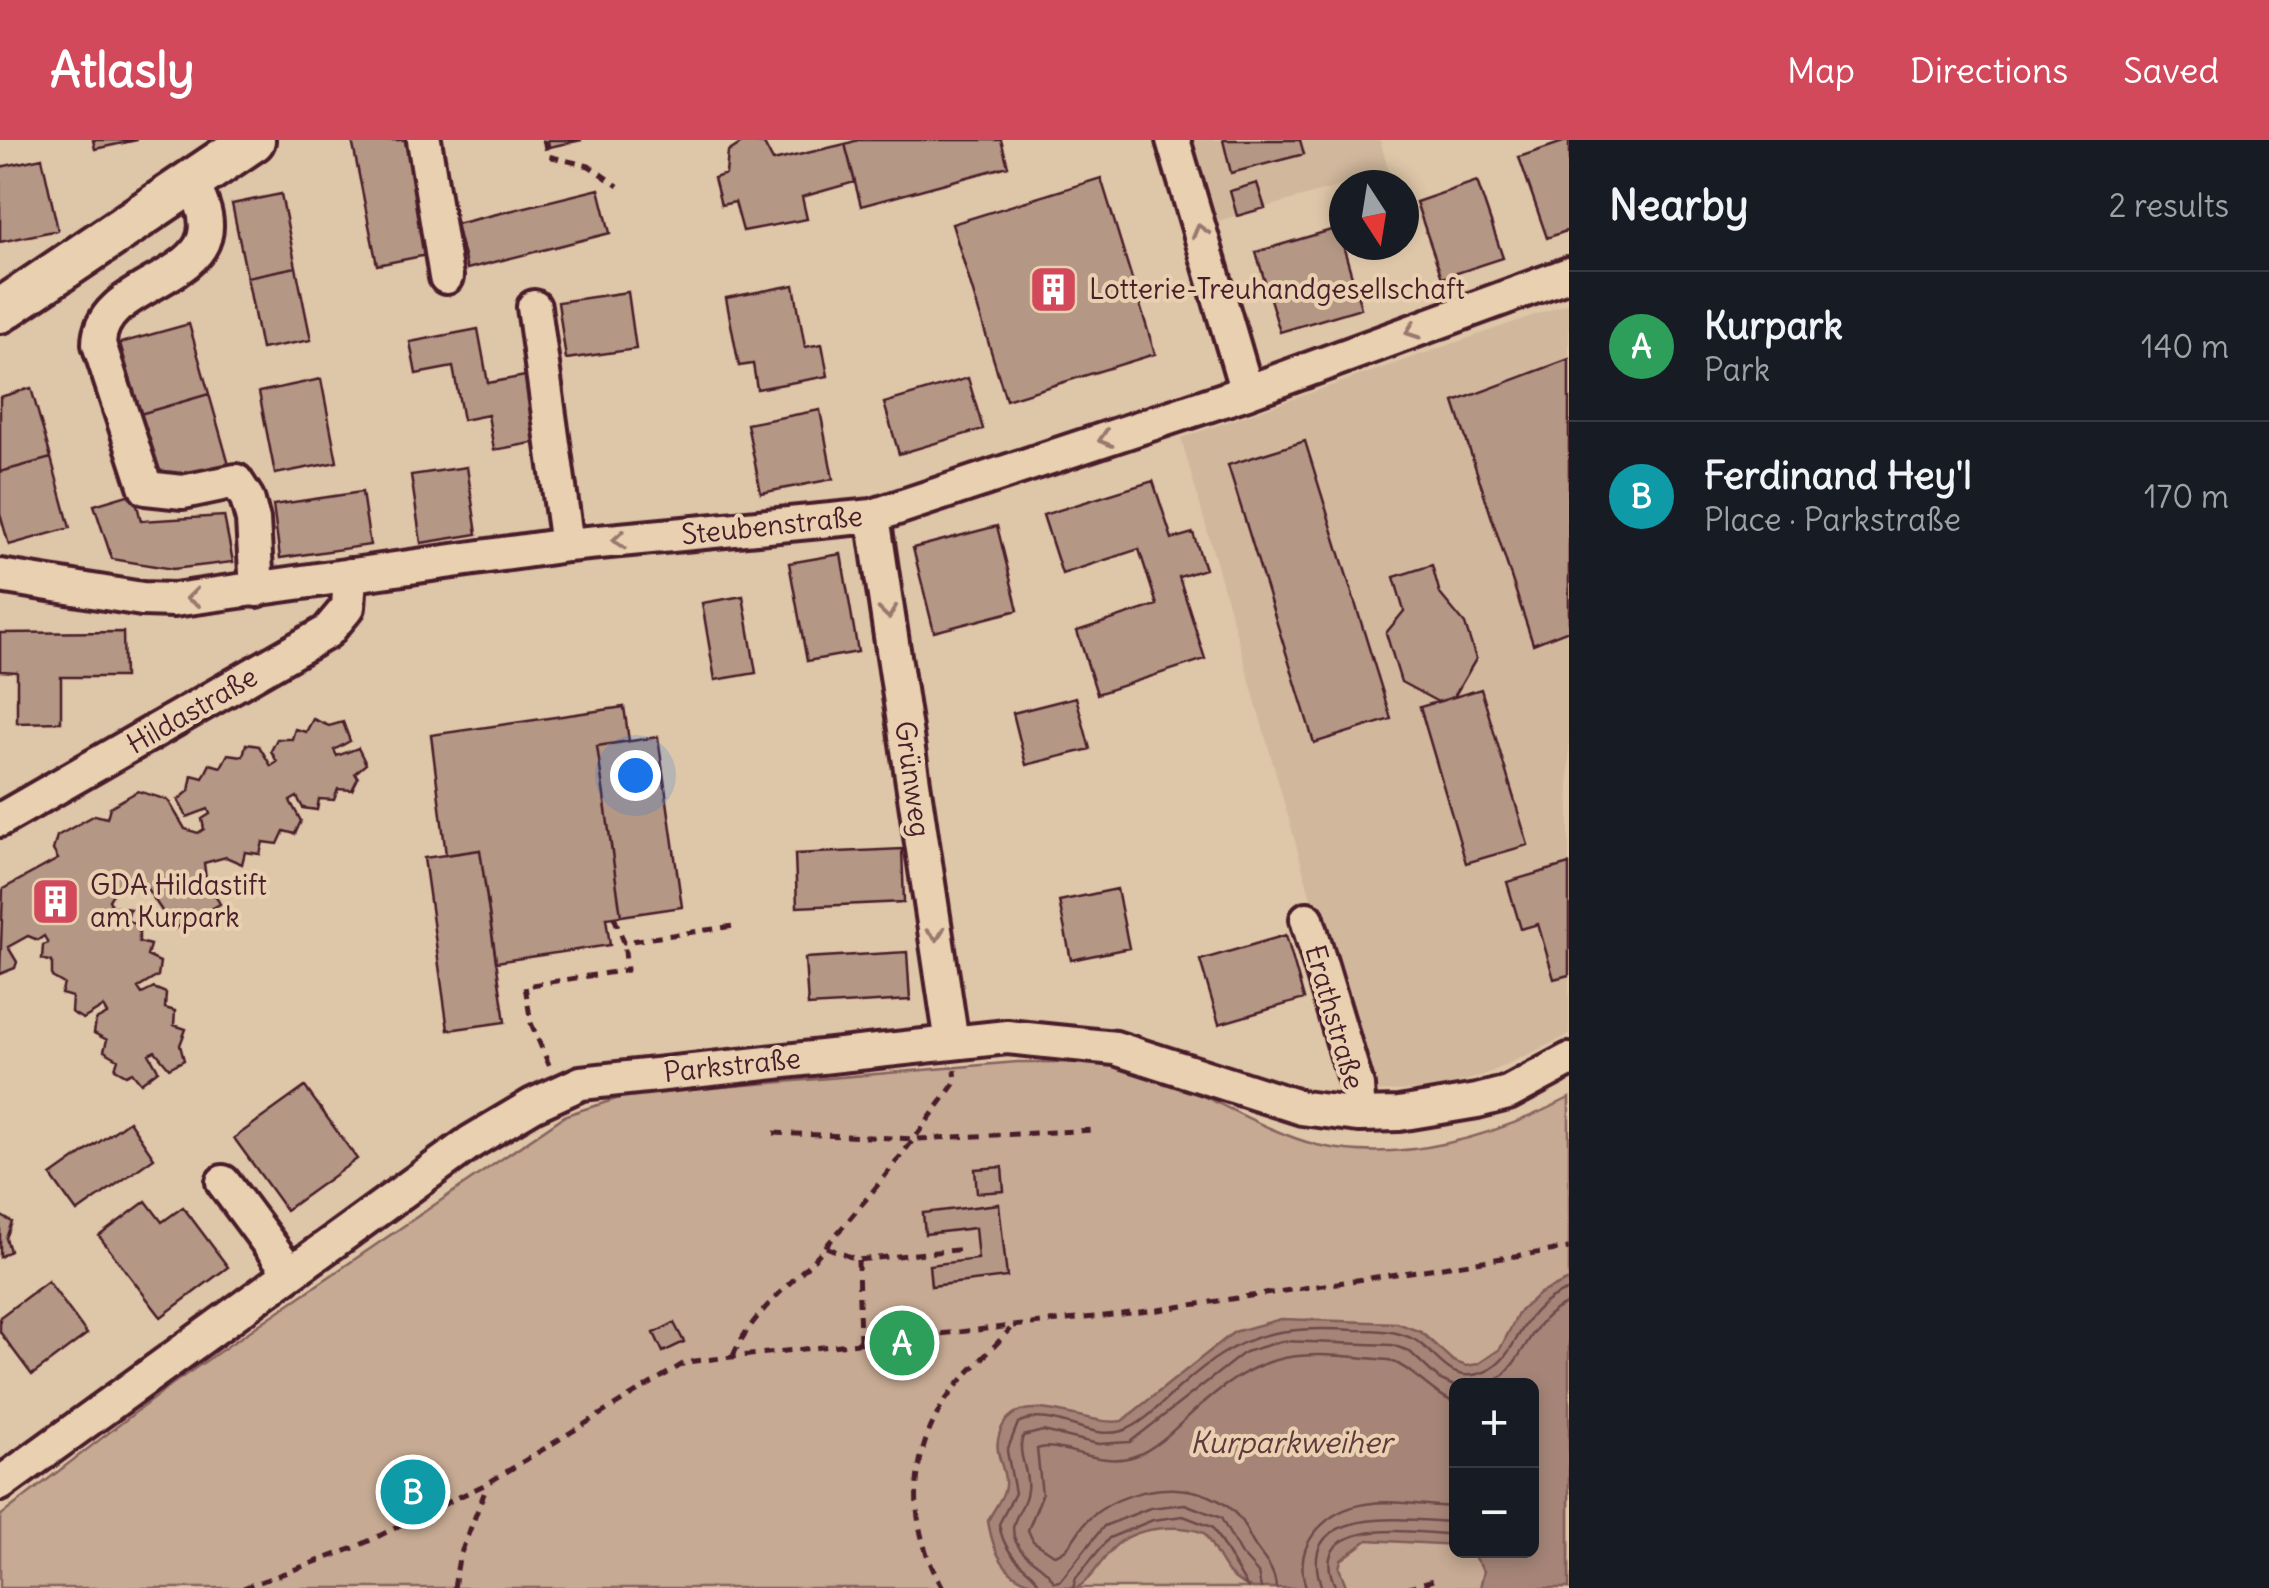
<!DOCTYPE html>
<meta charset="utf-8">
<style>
:root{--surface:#171b24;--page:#20242c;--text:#f1f3f6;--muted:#9ea1a6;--line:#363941;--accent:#d1495b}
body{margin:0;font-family:Delius,sans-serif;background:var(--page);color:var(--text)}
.controls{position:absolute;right:30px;bottom:30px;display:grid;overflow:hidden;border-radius:15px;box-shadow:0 5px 15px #0003}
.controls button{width:90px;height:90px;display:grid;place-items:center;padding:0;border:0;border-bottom:2px solid var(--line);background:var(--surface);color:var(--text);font:50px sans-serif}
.compass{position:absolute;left:1329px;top:30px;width:90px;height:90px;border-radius:50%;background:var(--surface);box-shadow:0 5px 15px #0003;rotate:168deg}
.you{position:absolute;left:635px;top:635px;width:35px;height:35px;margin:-25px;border:8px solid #fff;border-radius:50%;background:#1a73e8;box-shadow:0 0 0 15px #1a73e833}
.badge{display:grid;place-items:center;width:65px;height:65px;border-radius:50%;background:var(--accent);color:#fff;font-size:32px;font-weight:700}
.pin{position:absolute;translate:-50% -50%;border:5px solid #fff;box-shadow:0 2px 10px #0006}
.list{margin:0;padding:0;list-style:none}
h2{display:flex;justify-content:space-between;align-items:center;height:130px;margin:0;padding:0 40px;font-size:42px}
h2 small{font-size:32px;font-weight:400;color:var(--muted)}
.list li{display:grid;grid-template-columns:65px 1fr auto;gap:30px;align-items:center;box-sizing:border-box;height:150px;padding:0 40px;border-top:2px solid var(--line)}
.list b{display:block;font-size:38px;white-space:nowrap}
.list p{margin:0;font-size:32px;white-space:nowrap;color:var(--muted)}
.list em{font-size:32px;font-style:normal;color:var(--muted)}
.map{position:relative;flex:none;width:1569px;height:1448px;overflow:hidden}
header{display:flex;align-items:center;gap:60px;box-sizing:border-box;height:140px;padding:0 50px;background:var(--accent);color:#fff}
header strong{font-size:48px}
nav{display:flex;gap:55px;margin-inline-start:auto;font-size:35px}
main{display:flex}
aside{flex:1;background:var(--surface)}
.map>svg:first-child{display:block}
</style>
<header>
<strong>Atlasly</strong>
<nav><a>Map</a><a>Directions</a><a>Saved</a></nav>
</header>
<main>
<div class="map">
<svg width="1569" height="1448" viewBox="0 0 1569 1448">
<rect width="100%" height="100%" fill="#dec6a8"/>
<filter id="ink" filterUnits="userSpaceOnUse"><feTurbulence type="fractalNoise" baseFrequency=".01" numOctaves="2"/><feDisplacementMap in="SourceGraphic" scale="20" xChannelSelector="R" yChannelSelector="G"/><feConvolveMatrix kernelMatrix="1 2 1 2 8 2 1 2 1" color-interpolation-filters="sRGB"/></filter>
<g filter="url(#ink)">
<!-- built -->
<path fill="#d1b89d" d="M1190,0H1380L1389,32L1214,82Z
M1569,163V895L1482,936L1438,949L1366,952L1181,298Z"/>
<!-- green -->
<path fill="#c6aa93" stroke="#88645f" stroke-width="2.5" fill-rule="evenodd" d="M1017,922C1057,922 1101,921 1140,931C1201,948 1256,989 1317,1005C1401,1025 1495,996 1569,958V1448H0V1376L175,1242L566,975L629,955ZM1456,1246H1532V1410H1456Z"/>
<!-- water -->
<path fill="#a68578" stroke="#815c59" stroke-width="2.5" d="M1569,1140V1448H1480L1484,1431L1470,1411L1532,1410V1246H1456V1405L1368,1400L1341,1420L1339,1428L1347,1448H1253C1223,1439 1220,1416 1204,1393C1178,1384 1136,1386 1114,1407C1100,1421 1094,1437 1077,1448C1024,1448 997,1438 988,1381C993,1369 1004,1358 1005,1346C1007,1330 995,1317 998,1300C1009,1239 1085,1288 1122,1281L1234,1192L1281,1179L1397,1183L1421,1192L1453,1221L1466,1226L1478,1224L1500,1209L1519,1172L1540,1153Z"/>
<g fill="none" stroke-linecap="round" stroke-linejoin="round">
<!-- shore -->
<path stroke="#6f484a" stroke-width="2.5" d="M1486,1246C1527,1228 1526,1178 1569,1163
M1040,1448C1037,1428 1006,1426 999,1384L1015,1353L1007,1311L1018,1283C1053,1266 1087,1301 1122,1291C1145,1284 1164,1260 1182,1245C1241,1192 1278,1186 1355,1190C1375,1190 1397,1190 1415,1200C1437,1213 1448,1242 1478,1234C1521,1224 1512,1170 1569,1150
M1073,1448L1076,1438L1109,1398L1153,1380L1183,1376L1212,1387L1248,1448
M1261,1448L1258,1433L1240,1413L1221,1378L1185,1364L1150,1368L1104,1386L1060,1441L1054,1442C1045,1424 1024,1420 1016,1402C1006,1380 1025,1371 1027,1350C1030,1331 1016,1315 1023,1296L1043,1291L1098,1304L1130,1302L1245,1212L1282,1201L1392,1205L1409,1211L1439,1239L1456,1247
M1276,1448C1275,1424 1257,1415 1249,1395C1224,1334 1134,1339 1090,1378C1076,1390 1072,1411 1054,1415L1033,1401L1028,1390L1042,1355L1037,1309C1059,1300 1099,1329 1135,1316C1161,1306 1181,1282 1202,1264C1268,1206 1305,1212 1389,1220C1414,1229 1430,1253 1456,1263
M1306,1448C1299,1426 1302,1407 1317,1390C1353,1348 1409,1366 1456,1367
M1322,1448C1290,1361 1412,1381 1456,1382
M1336,1448C1300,1373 1421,1393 1456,1395"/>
</g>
<!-- building -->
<path fill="#b49784" stroke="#4a1f2b" stroke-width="2.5" d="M93,0H137L95,9Z
M352,0H405L427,115L377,125Z
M548,0H582L549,7Z
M858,0H1001L1008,26L861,66L845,4Z
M1223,0H1300L1304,14L1231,33Z
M1569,0V90L1547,98L1519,17Z
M745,1L764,4L773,21L845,4L855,42L802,57L807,79L743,91L735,62L721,65L714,38L726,34L728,12Z
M42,18L58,90L0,102V27Z
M1101,38L1155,214L1006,260L952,84Z
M1477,41L1503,118L1442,138L1416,62Z
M1257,43L1265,68L1237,76L1230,51Z
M599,49L610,93L467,129L456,84Z
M281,54L296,127L247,137L232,64Z
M1338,88L1361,168L1280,192L1256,112Z
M296,127L311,200L261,209L247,137Z
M794,145L805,207L822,204L828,236L757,249L753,224L739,226L726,158Z
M628,152L636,209L566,219L558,162Z
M189,184L209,254L140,274L120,203Z
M478,189L488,243L536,234L548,300L494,310L488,275L463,280L453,227L416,234L410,202Z
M1569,219V490L1533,504L1454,262Z
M968,238L983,289L899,314L884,263Z
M321,239L337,322L275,334L259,252Z
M31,248L51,318L0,332V257Z
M209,254L229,325L160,344L140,274Z
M820,270L833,339L761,353L747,284Z
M1305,301L1391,579L1314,603L1228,325Z
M51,318L70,388L9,405L0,374V332Z
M467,327L477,394L421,403L411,335Z
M1153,341L1172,399L1193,393L1205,429L1179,437L1205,519L1097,554L1077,491L1157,465L1139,409L1062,434L1043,375Z
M362,352L370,405L280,418L273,365Z
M134,353L141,381L224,376L233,422L173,429L112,419L94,365Z
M997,386L1018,470L934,492L913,408Z
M841,414L858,512L807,521L789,423Z
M1432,425L1440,454L1465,484L1476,519L1454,557L1438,562L1401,542L1386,493L1404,471L1394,437Z
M743,456L756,533L715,540L702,463Z
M123,492L124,537H61V582L17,583V532L0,531V493Z
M1481,549L1528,705L1466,723L1420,567Z
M1076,557L1090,609L1026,625L1013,573Z
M624,567L629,601L597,606L621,776L606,778L610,805L496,822L480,710L446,715L431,595Z
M313,579L329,586L343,582L350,601L334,610L337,616L358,608L366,624L355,633L358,638L352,650L338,649L334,660L319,659L317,670L303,668L297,657L290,661L301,681L295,694L284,691L278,704L263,702L260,714L245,712L242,724L226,717L204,723L206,739L220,764L174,789L138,735L117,747L109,760L112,766L130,769L127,780L139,787V802L150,805L147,816L160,822L158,836L138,848L142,854L154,848L166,853L165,868L175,871L174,885L186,889L180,905L184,920L169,928L155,911L149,914L158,930L141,943L132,932L126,935L115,929L118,919L104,911L107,900L94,893L96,880L107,874L103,867L83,879L71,872L72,857L61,854L64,844L52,837V822L42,819L43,805L48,803L44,796L38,800L28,796L8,807L17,822L15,828L0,834L3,749L58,719L53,710L57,696L95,675L107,678L110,667L138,651L168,660L185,689L198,693L204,689L202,679L210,674L208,669L187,677L178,660L189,651L192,635L203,638L210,624L221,627L228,614L243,616L246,604L259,606L271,626L277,622L271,611L277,599H292L295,589L306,592Z
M658,597L682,767L621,776L597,606Z
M902,709L904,762L797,767L795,714Z
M480,710L505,882L448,890L424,718Z
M1569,724V835L1554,839L1538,784L1521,789L1507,742Z
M1117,749L1129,808L1071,820L1059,761Z
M1286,795L1304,859L1219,884L1200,820Z
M907,812L910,860L808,866L805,818Z
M305,947L357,1019L286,1070L234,998Z
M129,981L154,1018L77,1072L51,1036Z
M1002,1027L1004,1051L977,1053L975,1029Z
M146,1061L162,1082L183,1067L228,1127L161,1177L99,1096Z
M999,1064L1007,1137L931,1146L929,1125L978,1119L975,1088L925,1094L923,1073Z
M0,1075L12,1082L6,1098L10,1111L0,1117Z
M48,1141L87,1194L32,1235L0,1192V1177Z
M674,1183L684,1202L663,1212L654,1193Z"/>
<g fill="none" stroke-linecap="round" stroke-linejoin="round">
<defs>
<path id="minor" d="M424,0L446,137
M1173,0L1247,252
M191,43C254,144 99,132 99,204L146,348L183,352L236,341L247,358L253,380L257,450
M534,167L567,405
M873,376L952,903
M0,436L142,459L174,460L567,405L873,376L1247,252L1569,134
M0,680L327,492L348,467L350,435
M1307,779L1357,946L1359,975
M223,1042L289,1131
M0,1344L471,1002L533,965L581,943L1007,897L1115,908L1302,968L1359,975L1399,974L1477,961L1508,953L1569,920"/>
<path id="major" d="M0,171L253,0"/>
</defs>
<!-- minor casing -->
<use href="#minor" stroke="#4a1f2b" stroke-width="40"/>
<!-- major casing -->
<use href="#major" stroke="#4a1f2b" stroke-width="50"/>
<!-- path -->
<path stroke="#4a1f2b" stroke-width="5" stroke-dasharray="10 8" stroke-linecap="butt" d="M544,0L548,16L589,26L618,46
M614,777L624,802L734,786
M549,925L531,883L525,846L627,830L624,802
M774,993L916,999L1096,990
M826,1107L858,1120L965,1109
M858,1120L860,1204
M733,1216C753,1170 794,1143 827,1105C873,1053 916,998 956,941L955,930
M243,1448L354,1408L488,1343L686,1222L1158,1170L1569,1108
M454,1448L459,1418L487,1346
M943,1448C910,1393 907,1328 939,1271C955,1241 988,1215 1010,1189
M1406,1448L1437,1439"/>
<!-- minor -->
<use href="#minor" stroke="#e8d0b0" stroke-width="32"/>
<!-- major -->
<use href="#major" stroke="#e8d0b0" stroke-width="42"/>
</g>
<!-- one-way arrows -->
<defs><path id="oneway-chevron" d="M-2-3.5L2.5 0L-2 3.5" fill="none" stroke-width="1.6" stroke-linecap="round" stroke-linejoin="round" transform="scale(2.5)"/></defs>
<g stroke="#99786e">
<use href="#oneway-chevron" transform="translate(1200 91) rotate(-106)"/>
<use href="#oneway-chevron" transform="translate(1412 191) rotate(160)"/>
<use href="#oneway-chevron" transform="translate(1105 299) rotate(162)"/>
<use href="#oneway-chevron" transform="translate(619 400) rotate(175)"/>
<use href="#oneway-chevron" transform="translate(193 458) rotate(173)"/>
<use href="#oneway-chevron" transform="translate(888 472) rotate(82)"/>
<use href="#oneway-chevron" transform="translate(936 794) rotate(82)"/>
</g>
</g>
<!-- icons -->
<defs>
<symbol id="building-square" viewBox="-11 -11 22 22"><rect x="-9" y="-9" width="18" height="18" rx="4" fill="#d1495b" stroke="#e8d0b0"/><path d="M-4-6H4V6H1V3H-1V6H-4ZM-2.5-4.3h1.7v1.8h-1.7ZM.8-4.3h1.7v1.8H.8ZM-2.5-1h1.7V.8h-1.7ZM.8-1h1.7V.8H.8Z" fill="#fff"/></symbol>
</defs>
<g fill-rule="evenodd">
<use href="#building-square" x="1026" y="122" width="55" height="55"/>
<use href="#building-square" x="28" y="734" width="55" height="55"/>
</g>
<g text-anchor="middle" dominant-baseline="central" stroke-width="8" stroke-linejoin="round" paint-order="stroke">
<!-- poi labels -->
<g font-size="28" fill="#4a1f2b" stroke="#e8d0b0" text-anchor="start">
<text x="1089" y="149">Lotterie-Treuhandgesellschaft</text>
<text x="90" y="745">GDA Hildastift<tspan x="90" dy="32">am Kurpark</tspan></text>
</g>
<!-- street labels -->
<g font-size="28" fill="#4a1f2b" stroke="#e8d0b0">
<text transform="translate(772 385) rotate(-6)">Steubenstraße</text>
<text transform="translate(192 570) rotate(-30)">Hildastraße</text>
<text transform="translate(913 639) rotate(82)">Grünweg</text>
<text transform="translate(1335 877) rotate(74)">Erathstraße</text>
<text transform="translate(732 925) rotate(-6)">Parkstraße</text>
</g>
<!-- water labels -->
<g font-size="30" font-style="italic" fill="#61383e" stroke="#e8d0b0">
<text x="1291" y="1302">Kurparkweiher</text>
</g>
</g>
</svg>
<div class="controls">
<button>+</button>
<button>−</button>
</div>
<svg class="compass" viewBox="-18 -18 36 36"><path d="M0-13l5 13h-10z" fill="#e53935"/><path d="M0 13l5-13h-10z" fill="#9ea1a6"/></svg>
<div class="you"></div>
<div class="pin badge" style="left:902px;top:1203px;background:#2e9e5b">A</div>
<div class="pin badge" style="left:413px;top:1352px;background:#0f9aa8">B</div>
</div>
<aside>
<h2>Nearby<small>2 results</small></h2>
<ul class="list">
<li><span class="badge" style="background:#2e9e5b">A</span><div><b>Kurpark</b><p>Park</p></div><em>140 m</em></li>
<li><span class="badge" style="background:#0f9aa8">B</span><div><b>Ferdinand Hey'l</b><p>Place · Parkstraße</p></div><em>170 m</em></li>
</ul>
</aside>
</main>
